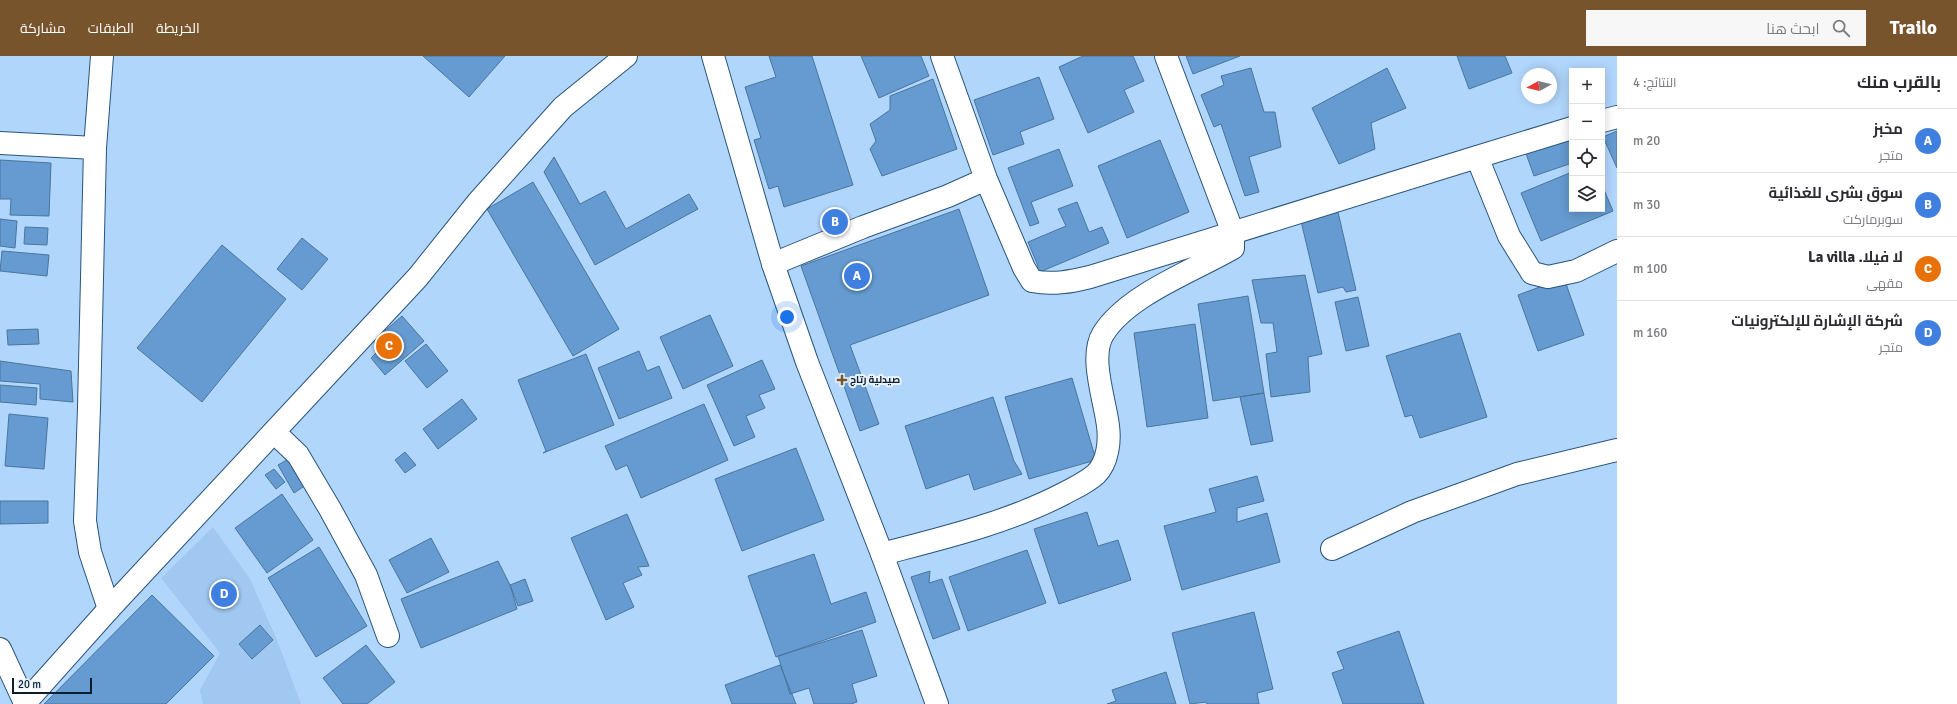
<!DOCTYPE html>
<html lang="ar">
<meta charset="utf-8">
<style>
:root{--surface:#fff;--page:#f7f7f7;--text:#2b2b33;--muted:#7c7c81;--line:#e1e1e2;--accent:#77542c}
body{margin:0;font-family:Signika,Cairo,sans-serif;background:var(--page);color:var(--text);direction:rtl}
.controls{position:absolute;right:12px;top:12px;display:grid;overflow:hidden;border-radius:0px;box-shadow:0 2px 10px #0003}
.controls button{width:36px;height:36px;display:grid;place-items:center;padding:0;border:0;border-bottom:1px solid var(--line);background:var(--surface);color:var(--text);font:20px sans-serif}
.compass{position:absolute;left:1521px;top:12px;width:36px;height:36px;border-radius:50%;background:var(--surface);box-shadow:0 2px 10px #0003;rotate:262deg}
.scale{position:absolute;left:12px;bottom:10px;width:80px;box-sizing:border-box;padding-left:4px;border:2px solid #0d1f2f;border-top:0;font-size:11px;line-height:14px;white-space:nowrap;color:#0d1f2f;-webkit-text-stroke:3px #eaf3fd;paint-order:stroke}
.you{position:absolute;left:787px;top:261px;width:14px;height:14px;margin:-10px;border:3px solid #fff;border-radius:50%;background:#1a73e8;box-shadow:0 0 0 6px #1a73e833}
.badge{display:grid;place-items:center;width:26px;height:26px;border-radius:50%;background:var(--accent);color:#fff;font-size:13px;font-weight:700}
.pin{position:absolute;translate:-50% -50%;border:2px solid #fff;box-shadow:0 1px 4px #0006}
.list{margin:0;padding:0;list-style:none}
h2{display:flex;justify-content:space-between;align-items:center;height:52px;margin:0;padding:0 16px;font-size:17px}
h2 small{font-size:13px;font-weight:400;color:var(--muted)}
.list li{display:grid;grid-template-columns:26px 1fr auto;gap:12px;align-items:center;box-sizing:border-box;height:64px;padding:0 16px;border-top:1px solid var(--line)}
.list b{display:block;font-size:15px;white-space:nowrap}
.list p{margin:0;font-size:13px;white-space:nowrap;color:var(--muted)}
.list em{font-size:13px;font-style:normal;color:var(--muted)}
.icon{flex:none;width:22px;height:22px;fill:none;stroke:currentColor;stroke-width:2;stroke-linecap:round;stroke-linejoin:round}
.map{position:relative;flex:none;width:1617px;height:648px;overflow:hidden;direction:ltr}
header{display:flex;align-items:center;gap:24px;box-sizing:border-box;height:56px;padding:0 20px;background:var(--accent);color:#fff}
header strong{font-size:19px}
nav{display:flex;gap:22px;margin-inline-start:auto;font-size:14px}
.search{width:280px;height:36px;background:var(--page);display:flex;align-items:center;gap:10px;box-sizing:border-box;padding:0 14px;border-radius:0px;color:var(--muted);font-size:15px}
main{display:flex}
aside{flex:1;background:var(--surface)}
.map>svg:first-child{display:block}
</style>
<header>
<strong>Trailo</strong>
<div class="search"><svg class="icon" aria-label="search" viewBox="0 0 24 24"><circle cx="10" cy="10" r="6"/><path d="M15 15l6 6"/></svg>ابحث هنا</div>
<nav><a>الخريطة</a><a>الطبقات</a><a>مشاركة</a></nav>
</header>
<main>
<aside>
<h2>بالقرب منك<small>النتائج: 4</small></h2>
<ul class="list">
<li><span class="badge" style="background:#3f7fe0">A</span><div><b>مخبز</b><p>متجر</p></div><em>20 m</em></li>
<li><span class="badge" style="background:#3f7fe0">B</span><div><b>سوق بشرى للغذائية</b><p>سوبرماركت</p></div><em>30 m</em></li>
<li><span class="badge" style="background:#e8710a">C</span><div><b>لا فيلا. La villa</b><p>مقهى</p></div><em>100 m</em></li>
<li><span class="badge" style="background:#3f7fe0">D</span><div><b>شركة الإشارة للإلكترونيات</b><p>متجر</p></div><em>160 m</em></li>
</ul>
</aside>
<div class="map">
<svg width="1617" height="648" viewBox="0 0 1617 648">
<rect width="100%" height="100%" fill="#b1d6fb"/>
<!-- built -->
<path fill="#a0c8f1" d="M213,471L250,523L277,584L301,648H203L200,634L220,597L161,522Z"/>
<!-- building -->
<path fill="#659bd0" stroke="#4a759e" d="M423,0H505L469,41Z
M769,0H812L853,129L784,151L778,130L769,133L754,84L761,82L745,31L776,21Z
M861,0H921L929,20L879,42Z
M1083,0H1133L1144,25L1124,34L1134,56L1088,77L1059,11Z
M1186,0H1240L1193,18Z
M1457,0H1505L1512,17L1469,33Z
M1251,12L1264,56H1275L1281,91L1249,101L1259,136L1245,140L1221,68L1214,71L1201,39L1224,29L1221,20Z
M1387,12L1406,52L1371,67L1375,93L1339,108L1312,52Z
M1039,21L1054,63L1020,76L1024,88L993,99L974,44Z
M933,23L957,93L882,120L870,93L876,85L870,68L890,54V40Z
M1572,75V107L1534,120L1524,92Z
M1617,75V112L1603,81Z
M1160,84L1189,156L1127,182L1098,110Z
M1059,93L1073,130L1031,146L1039,167L1030,170L1008,112Z
M554,101L580,148L605,135L626,173L689,138L698,153L595,209L544,116Z
M0,104L51,107L49,160L10,159L11,143H0Z
M1572,116V153H1602V129L1613,155L1541,185L1521,137Z
M533,126L619,273L573,300L487,153Z
M1077,146L1089,176L1102,171L1109,187L1035,218L1038,210L1028,186L1066,170L1058,153Z
M959,153L989,239L850,289L879,368L860,375L801,210Z
M1338,156L1356,234L1346,236L1343,231L1318,237L1301,165Z
M0,163L17,165L15,192L0,190Z
M25,171L48,172L47,189L24,188Z
M302,182L328,203L302,234L277,213Z
M222,189L286,243L202,346L137,292Z
M2,195L49,199L47,220L0,215Z
M1305,219L1322,298L1308,301L1310,336L1271,341L1266,298L1277,296L1273,267H1261L1252,224Z
M1564,222L1584,279L1538,295L1518,239Z
M1248,240L1264,337L1213,345L1198,248Z
M1358,241L1369,290L1346,295L1335,246Z
M710,259L733,310L683,333L660,281Z
M402,260L424,285L385,319L371,302L380,293L373,285Z
M1195,268L1208,362L1147,371L1134,277Z
M38,273L39,288L8,289L7,274Z
M1460,277L1487,361L1420,382L1412,359L1405,361L1386,300Z
M426,288L448,315L427,332L405,305Z
M639,295L647,315L659,310L672,342L619,363L598,312Z
M586,298L614,369L543,397L546,395L518,324Z
M762,304L775,333L759,339L765,352L746,360L755,381L734,390L707,329Z
M0,305L71,315L73,346L40,343V328L0,325Z
M1072,322L1096,404L1029,423L1005,341Z
M0,329L37,332L36,349L0,346Z
M1264,337L1273,385L1251,389L1240,341Z
M993,341L1014,405L1022,418L974,434L969,418L926,433L905,370Z
M462,343L477,363L438,393L423,373Z
M704,348L728,404L641,442L627,409L616,414L605,390Z
M9,358L48,362L44,413L5,410Z
M796,392L824,464L742,495L715,423Z
M405,396L416,409L405,417L395,404Z
M290,402L306,429L294,437L278,409Z
M274,413L285,426L276,433L265,419Z
M1257,420L1264,445L1237,452V466L1267,457L1280,506L1182,534L1164,470L1216,456L1209,433Z
M282,438L313,484L267,517L235,472Z
M0,445H48V467L0,468Z
M1087,456L1098,490L1118,484L1131,524L1059,548L1034,473Z
M627,458L649,510L638,511L642,519L623,527L634,551L606,564L571,482Z
M431,482L449,516L407,537L389,504Z
M319,491L367,570L316,601L268,522Z
M1027,494L1046,547L968,575L949,521Z
M814,498L831,548L866,536L876,566L776,601L748,520Z
M498,505L510,529L517,553L421,592L401,543Z
M930,515L929,527L942,523L960,573L933,583L911,521Z
M525,523L533,545L518,550L510,529Z
M152,539L214,600L166,648H44Z
M1254,556L1273,633L1257,637L1259,648H1207L1206,646L1190,648L1172,577Z
M260,569L273,584L252,603L239,588Z
M862,574L877,620L852,628L857,646L851,648H814L809,632L790,638L778,600Z
M1399,575L1424,648H1343L1332,617L1344,613L1337,596Z
M366,589L395,626L367,648H343L323,622Z
M780,609L796,648H732L725,629Z
M1166,616L1176,648H1107L1116,645L1112,634Z"/>
<g fill="none" stroke-linecap="round" stroke-linejoin="round">
<defs>
<path id="minor" d="M102,0L95,92L89,352L85,465L90,496L109,553
M942,0L986,123L1024,212L1032,225C1052,229 1070,226 1090,221L1477,101L1509,180L1532,217L1548,221L1576,215L1617,195
M1602,65L1617,61
M0,87L95,92
M1477,101L1572,72
M773,208L863,171L948,140L986,123
M274,376L298,399L330,453L366,519L388,580
M1332,493L1412,456L1517,418L1617,394
M882,498C943,482 1007,467 1063,438C1074,432 1086,427 1096,418C1108,406 1110,385 1108,370C1105,344 1089,301 1103,278C1127,239 1193,215 1233,192V177L1166,0
M0,593L25,647"/>
<path id="tertiary" d="M713,0L773,208L807,306L882,498L937,648
M24,648L109,553L418,221L478,146L563,51L626,0"/>
</defs>
<!-- minor casing -->
<use href="#minor" stroke="#2a547c" stroke-width="24"/>
<!-- tertiary casing -->
<use href="#tertiary" stroke="#2a547c" stroke-width="24"/>
<!-- minor -->
<use href="#minor" stroke="#fff" stroke-width="22"/>
<!-- tertiary -->
<use href="#tertiary" stroke="#fff" stroke-width="22"/>
</g>
<!-- markers -->
<path fill="#77542c" stroke="#eaf3fd" stroke-width="1.5" d="M840 318h4v4h4v4h-4v4h-4v-4h-4v-4h4z"/>
<g text-anchor="middle" dominant-baseline="central" stroke-width="4" stroke-linejoin="round" paint-order="stroke">
<!-- poi labels -->
<g font-size="10" font-weight="bold" fill="#0d1f2f" stroke="#eaf3fd" text-anchor="start">
<text x="850" y="324">صيدلية رتاج</text>
</g>
</g>
</svg>
<div class="controls">
<button>+</button>
<button>−</button>
<button><svg class="icon" aria-label="locate" viewBox="0 0 24 24"><circle cx="12" cy="12" r="6"/><path d="M12 2v4M12 18v4M2 12h4M18 12h4"/></svg></button>
<button><svg class="icon" aria-label="layers" viewBox="0 0 24 24"><path d="M12 4l9 5-9 5-9-5zM3 14l9 5 9-5"/></svg></button>
</div>
<svg class="compass" viewBox="-18 -18 36 36"><path d="M0-13l5 13h-10z" fill="#e53935"/><path d="M0 13l5-13h-10z" fill="#7c7c81"/></svg>
<div class="scale">20 m</div>
<div class="you"></div>
<div class="pin badge" style="left:857px;top:220px;background:#3f7fe0">A</div>
<div class="pin badge" style="left:835px;top:166px;background:#3f7fe0">B</div>
<div class="pin badge" style="left:389px;top:290px;background:#e8710a">C</div>
<div class="pin badge" style="left:224px;top:538px;background:#3f7fe0">D</div>
</div>
</main>
